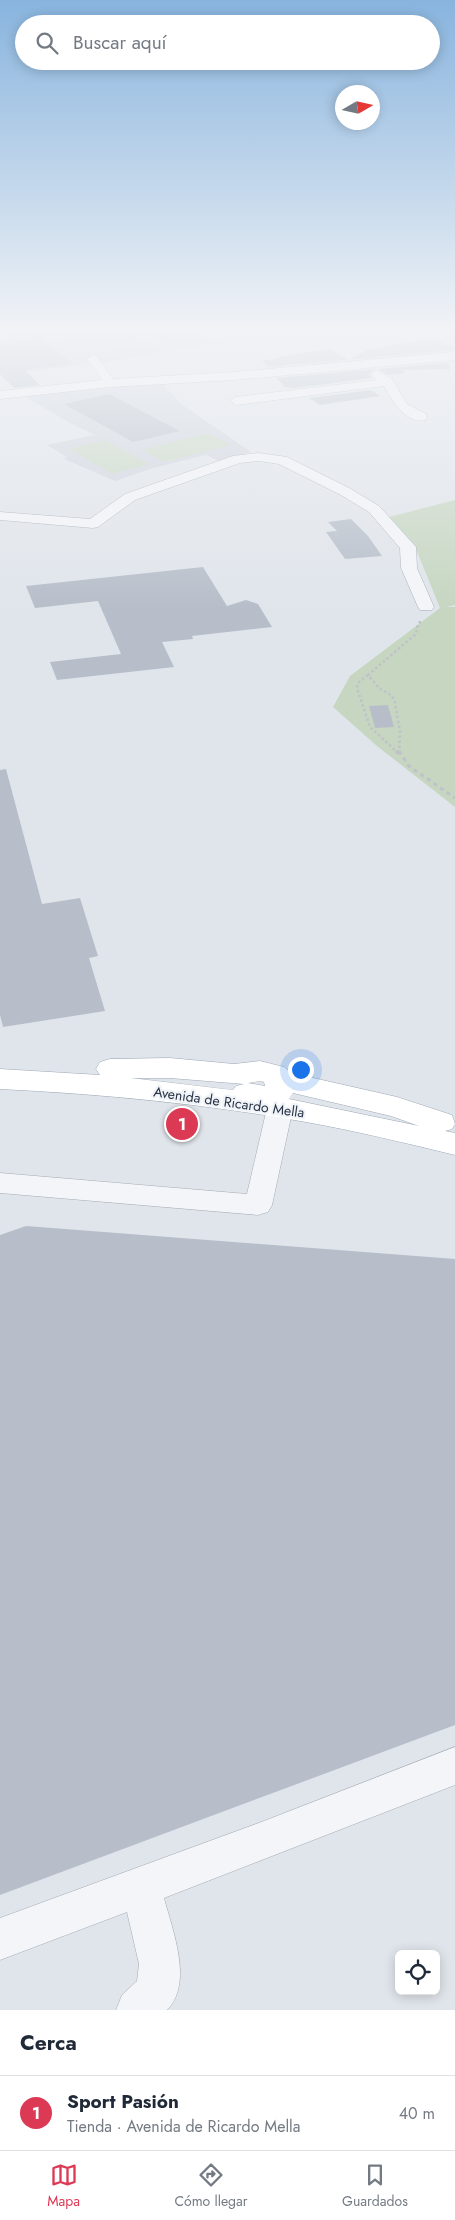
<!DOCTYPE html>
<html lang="es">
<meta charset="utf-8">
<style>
:root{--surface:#fff;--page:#f2f2f3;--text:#1f2937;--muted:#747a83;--line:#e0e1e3;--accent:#dc3954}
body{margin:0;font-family:Jost,sans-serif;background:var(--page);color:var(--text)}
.controls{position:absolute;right:15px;bottom:15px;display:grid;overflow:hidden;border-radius:8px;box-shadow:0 2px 12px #0003}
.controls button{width:45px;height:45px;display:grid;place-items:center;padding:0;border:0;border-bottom:1px solid var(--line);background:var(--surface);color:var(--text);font:25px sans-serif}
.compass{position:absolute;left:335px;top:85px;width:45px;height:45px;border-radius:50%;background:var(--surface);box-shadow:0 2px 12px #0003;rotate:81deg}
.you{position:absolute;left:300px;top:1069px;width:18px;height:18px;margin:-12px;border:4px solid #fff;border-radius:50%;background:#1a73e8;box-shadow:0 0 0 8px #1a73e833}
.badge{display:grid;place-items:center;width:32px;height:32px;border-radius:50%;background:var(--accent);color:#fff;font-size:16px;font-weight:700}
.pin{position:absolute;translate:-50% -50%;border:2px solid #fff;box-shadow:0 1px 5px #0006}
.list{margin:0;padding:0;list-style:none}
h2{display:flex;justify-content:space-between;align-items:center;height:65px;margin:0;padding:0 20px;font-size:21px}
h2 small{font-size:16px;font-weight:400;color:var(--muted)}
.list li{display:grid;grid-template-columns:32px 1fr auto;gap:15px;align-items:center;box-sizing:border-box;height:75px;padding:0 20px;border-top:1px solid var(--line)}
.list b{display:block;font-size:19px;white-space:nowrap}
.list p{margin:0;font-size:16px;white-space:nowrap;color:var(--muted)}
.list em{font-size:16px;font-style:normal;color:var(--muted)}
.icon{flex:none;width:28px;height:28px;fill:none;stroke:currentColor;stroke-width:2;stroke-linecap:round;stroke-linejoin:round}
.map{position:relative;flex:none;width:455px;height:2010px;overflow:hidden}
.search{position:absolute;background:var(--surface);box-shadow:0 2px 12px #0003;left:15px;right:15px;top:15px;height:55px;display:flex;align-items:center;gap:12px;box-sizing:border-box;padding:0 18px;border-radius:28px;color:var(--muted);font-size:19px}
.sheet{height:140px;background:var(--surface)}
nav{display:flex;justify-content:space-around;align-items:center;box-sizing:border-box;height:70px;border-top:1px solid var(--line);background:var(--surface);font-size:14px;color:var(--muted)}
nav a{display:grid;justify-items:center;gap:2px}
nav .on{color:var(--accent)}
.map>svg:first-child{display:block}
</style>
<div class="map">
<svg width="455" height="2010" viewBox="0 0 455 2010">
<rect width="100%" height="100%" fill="#e0e5eb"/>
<!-- built -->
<path fill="#ced4dd" d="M32,328H183L227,341L102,363L110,375L100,376L90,364L0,375V341L8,339L3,335L34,329Z
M162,383L181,404L251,452L221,462L206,455L150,469L115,481L64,459L67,457L47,445L95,435L66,421L23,395Z"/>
<!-- green -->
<path fill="#c6d6c1" d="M171,328L210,342L184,348L147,334Z
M126,331L140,340L76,350L63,340Z
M208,433L231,445L164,462L142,450Z
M105,440L149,464L112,474L69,449Z
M455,500V605L446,607H455V807L377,746L333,707L350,676L440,608L416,549L389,517Z"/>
<!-- building -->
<path fill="#b7bec9" d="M39,337L73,364L25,370L40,385L14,388L0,374V343Z
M432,338L455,348V350L268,367L262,360L280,359L278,357L329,349L349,360L367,350Z
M455,362L447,363L450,369L402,370L405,373L388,375L378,369Z
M374,369L368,374L372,378L295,388L285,387L277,378Z
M371,390L380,396L320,405L309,398Z
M109,394L180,431L133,442L64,404Z
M351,519L368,536L382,556L345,559L326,532L337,531L328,522Z
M203,567L227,606L246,600L258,604L272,627L192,636L193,639L162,642L174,667L57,680L50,662L121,654L98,601L35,608L26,586Z
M388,705L394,727L375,728L369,706Z
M6,769L42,904L80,898L98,956L89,958L105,1011L3,1027L0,1015V770Z
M26,1226L455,1259V1725L0,1895V1235Z"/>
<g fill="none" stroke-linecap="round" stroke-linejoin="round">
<defs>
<path id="minor" d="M455,352V360L234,380L110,387L0,399V391L102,380L87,359L93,355L97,357L113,379L234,372Z
M376,370L392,379L407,404L426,414L427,417L426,420C406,425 392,400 384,386L236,405L230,401L236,397L377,380L370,374Z
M259,453L287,457L351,489L379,506L416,547L417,568L434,607L432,610H420L418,607L401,568L400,548L369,512L341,495L279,464L259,461L240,463L135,500L98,527L93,528L0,520V512L90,519L125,494L233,456Z
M280,1099L289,1102L293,1108L272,1205L268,1212L258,1215L0,1193V1173L247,1194L267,1108L271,1102Z
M455,1747V1785L164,1898C172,1929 194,1983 167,2010H116L122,1995L137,1981L139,1964L127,1912L0,1960V1918L264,1821Z"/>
<path id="major" d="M170,1058L234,1064L260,1061L284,1067L291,1073L397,1097L452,1115L455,1124L452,1129L445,1131L455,1133V1155C406,1143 356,1131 306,1122C205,1104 103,1094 0,1089V1069L100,1075L96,1069L100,1062L110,1059ZM131,1078H170L244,1084L236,1086L233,1090ZM260,1081L264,1082L265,1086L248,1083ZM293,1093L391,1116L419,1126L289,1099Z"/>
</defs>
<!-- minor casing -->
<use href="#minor" stroke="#a5acb6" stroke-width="1"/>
<!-- major casing -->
<use href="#major" stroke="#9ea9b8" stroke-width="1"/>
<!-- path-far1 -->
<path stroke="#bfc2c9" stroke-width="2.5" stroke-dasharray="2.5 2.5" stroke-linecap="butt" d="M368,675L358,683L357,688L370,727L398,753
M399,753L400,732L395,702L391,695L379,688L368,675L416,634L418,624L421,621"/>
<!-- path -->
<path stroke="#bfc2c9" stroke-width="3" stroke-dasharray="4 4" stroke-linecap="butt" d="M396,751L399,754
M399,751L409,766L455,798"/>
<!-- minor -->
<use href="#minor" fill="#f4f5f8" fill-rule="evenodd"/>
<!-- major -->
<use href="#major" fill="#fff" fill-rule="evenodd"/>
</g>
<!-- sky -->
<linearGradient id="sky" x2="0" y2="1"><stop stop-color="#88b4de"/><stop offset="0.54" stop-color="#f1f3f6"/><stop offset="1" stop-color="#f1f3f6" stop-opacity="0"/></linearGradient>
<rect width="455" height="609" fill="url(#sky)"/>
<g text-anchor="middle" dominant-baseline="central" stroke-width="4.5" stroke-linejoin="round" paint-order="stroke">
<!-- street labels -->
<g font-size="14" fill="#273244" stroke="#f0f4f8">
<text transform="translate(229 1102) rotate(8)">Avenida de Ricardo Mella</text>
</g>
</g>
</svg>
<div class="controls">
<button><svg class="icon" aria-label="locate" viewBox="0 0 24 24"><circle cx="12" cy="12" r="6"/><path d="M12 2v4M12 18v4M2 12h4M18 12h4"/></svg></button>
</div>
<svg class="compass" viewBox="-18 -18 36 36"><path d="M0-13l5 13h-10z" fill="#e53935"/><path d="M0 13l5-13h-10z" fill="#747a83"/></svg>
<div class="you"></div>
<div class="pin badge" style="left:182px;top:1124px">1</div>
<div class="search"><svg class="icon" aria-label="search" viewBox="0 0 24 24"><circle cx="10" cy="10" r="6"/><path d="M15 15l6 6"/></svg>Buscar aquí</div>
</div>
<section class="sheet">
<h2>Cerca<small></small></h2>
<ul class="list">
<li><span class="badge">1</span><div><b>Sport Pasión</b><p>Tienda · Avenida de Ricardo Mella</p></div><em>40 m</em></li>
</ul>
</section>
<nav>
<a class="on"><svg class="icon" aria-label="map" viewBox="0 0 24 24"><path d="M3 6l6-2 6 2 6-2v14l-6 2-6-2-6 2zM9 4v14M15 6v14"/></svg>Mapa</a>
<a><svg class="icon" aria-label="directions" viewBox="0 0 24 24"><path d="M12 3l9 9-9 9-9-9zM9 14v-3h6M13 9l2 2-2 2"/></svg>Cómo llegar</a>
<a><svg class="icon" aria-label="saved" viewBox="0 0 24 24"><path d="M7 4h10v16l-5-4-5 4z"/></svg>Guardados</a>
</nav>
